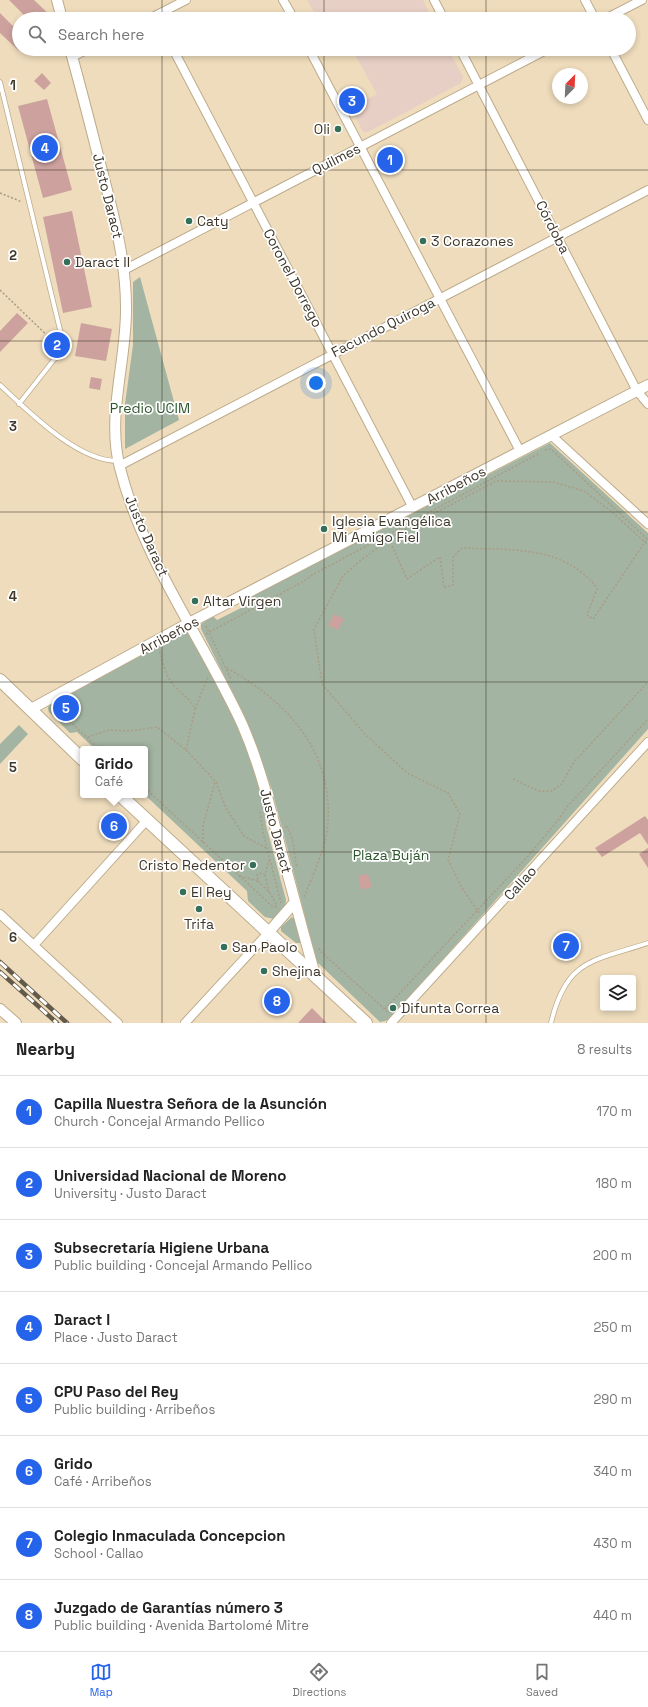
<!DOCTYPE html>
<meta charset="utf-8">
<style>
:root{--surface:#fff;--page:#f6f6f6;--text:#222;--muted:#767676;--line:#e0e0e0;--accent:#2563eb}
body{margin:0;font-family:"Space Grotesk",sans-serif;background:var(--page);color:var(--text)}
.controls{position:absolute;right:12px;bottom:12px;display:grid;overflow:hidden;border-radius:4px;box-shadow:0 2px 6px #0003}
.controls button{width:36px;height:36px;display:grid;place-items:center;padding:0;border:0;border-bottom:1px solid var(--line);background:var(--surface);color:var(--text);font:20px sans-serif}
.compass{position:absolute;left:552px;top:68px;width:36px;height:36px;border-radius:50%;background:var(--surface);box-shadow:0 2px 6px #0003;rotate:24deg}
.you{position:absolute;left:316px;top:383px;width:14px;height:14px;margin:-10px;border:3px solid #fff;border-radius:50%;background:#1a73e8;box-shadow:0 0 0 6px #1a73e833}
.badge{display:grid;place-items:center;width:26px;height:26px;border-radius:50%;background:var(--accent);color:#fff;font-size:13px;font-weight:700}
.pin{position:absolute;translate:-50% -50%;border:2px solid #fff;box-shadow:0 1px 4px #0006}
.popup{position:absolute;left:80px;top:746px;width:68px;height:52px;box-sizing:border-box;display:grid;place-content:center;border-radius:4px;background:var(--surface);filter:drop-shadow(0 1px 3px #0005);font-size:13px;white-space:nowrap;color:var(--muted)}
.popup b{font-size:15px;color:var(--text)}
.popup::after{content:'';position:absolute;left:50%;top:100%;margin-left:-8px;border:8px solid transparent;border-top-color:var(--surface)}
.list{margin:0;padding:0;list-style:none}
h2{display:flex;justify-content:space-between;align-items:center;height:52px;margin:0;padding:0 16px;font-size:17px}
h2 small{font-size:13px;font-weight:400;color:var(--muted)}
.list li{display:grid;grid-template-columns:26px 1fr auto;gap:12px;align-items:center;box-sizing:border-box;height:72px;padding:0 16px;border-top:1px solid var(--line)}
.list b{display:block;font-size:15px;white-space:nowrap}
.list p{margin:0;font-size:13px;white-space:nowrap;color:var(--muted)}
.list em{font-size:13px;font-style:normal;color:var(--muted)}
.icon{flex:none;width:22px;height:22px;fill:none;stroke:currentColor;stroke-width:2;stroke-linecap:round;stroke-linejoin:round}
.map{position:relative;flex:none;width:648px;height:1023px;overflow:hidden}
.search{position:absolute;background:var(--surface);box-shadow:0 2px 6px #0003;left:12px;right:12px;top:12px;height:44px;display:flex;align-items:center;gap:10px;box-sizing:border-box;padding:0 14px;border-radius:22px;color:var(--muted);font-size:15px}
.sheet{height:628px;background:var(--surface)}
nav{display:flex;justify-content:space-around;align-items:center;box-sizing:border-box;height:56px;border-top:1px solid var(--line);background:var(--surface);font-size:11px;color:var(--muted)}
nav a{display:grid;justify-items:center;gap:2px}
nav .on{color:var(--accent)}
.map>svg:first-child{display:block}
</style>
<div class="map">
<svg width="648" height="1023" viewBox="0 0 648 1023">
<rect width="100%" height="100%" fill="#eedcbc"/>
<!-- industrial -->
<path fill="#e7cfc5" d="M307,0H423L432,19H352L350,15L343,19H318Z
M357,49H448L463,77L461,83L368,132H363L351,108L377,94L353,51Z"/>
<!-- green -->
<path fill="#a3b4a2" d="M140,277L179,420L125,449V404L133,345V282Z
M550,443L648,533V729L389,1020L380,1022L317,962L272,790L264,767L241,710L201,629V624L213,616L217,620L251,603L250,597Z
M188,631L222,692L247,749L263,800L266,825L286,900L285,908L274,919L265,917L248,901L247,891L145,795V749H95L77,732L70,733L49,712L48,708L51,703Z
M19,725L28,734L0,764V744Z
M292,917C298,922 303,935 300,943H296L281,931V927Z"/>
<!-- building -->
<path fill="#cca19e" d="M9,0H34L54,19H20L24,15Z
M0,13L13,26L19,20V51L0,33Z
M42,73L51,83L44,90L34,81Z
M47,99L72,190L43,198L18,106Z
M72,211L92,307L63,313L43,217Z
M17,313L28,323L0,352V331Z
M81,323L112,329L106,361L75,356Z
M91,377L102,379L100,390L89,388Z
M334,614L344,619L338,630L328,625Z
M645,816L648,820V845L640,833L602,857L595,848Z
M648,848V868L639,854Z
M368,874L372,887L361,890L358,876Z
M312,1008L327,1023H298Z"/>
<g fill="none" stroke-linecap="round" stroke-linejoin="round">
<defs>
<path id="service" d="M0,82L62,338L60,352L19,404
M0,385C29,412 77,461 118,461
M551,1023C566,959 593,961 648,943"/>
<path id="minor" d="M283,0L294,19
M434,0L444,19
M585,0L595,19
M149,19L186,0
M605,19L642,0
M173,49L413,508
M309,49L520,451
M460,49L637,391L648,404
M611,49L648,120
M72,57L88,49
M124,270L548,49
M551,435L648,524
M119,466L648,190
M0,914L118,1023
M34,945L147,820
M185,1023L268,933
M391,1023L648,742"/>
<path id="tertiary" d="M57,0L62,19
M70,49C81,88 91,128 101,167C113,213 126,259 126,307C127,360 106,416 120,468C143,560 203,639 242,724C260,765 270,807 281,850C293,893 304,936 316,978
M31,709L189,623L648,385
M268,933L295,902
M0,1009L16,1023"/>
<path id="primary" d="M0,680L83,760
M120,795L366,1023"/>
</defs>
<!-- service casing -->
<use href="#service" stroke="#bdac8c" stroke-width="5.5"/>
<!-- minor casing -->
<use href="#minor" stroke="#bdac8c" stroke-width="10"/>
<!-- tertiary casing -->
<use href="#tertiary" stroke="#bdac8c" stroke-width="12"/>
<!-- primary casing -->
<use href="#primary" stroke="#bdac8c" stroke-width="14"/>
<!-- path -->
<path stroke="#aa9c84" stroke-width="1.5" stroke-dasharray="2 2" stroke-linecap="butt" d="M0,193L22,202
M0,290L55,343
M545,450L551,449L648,540
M387,535L407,579L440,557L444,588L453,585V557L462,548C502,550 547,546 580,571C587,577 593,581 597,589L587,615L593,619L647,539
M206,626L231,679
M206,634L304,581L314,574L540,453
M227,668C286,701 332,749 328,821C327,845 313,875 304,897
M74,697L56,708L99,749
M195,709L208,677
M88,737L109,730L130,731L157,727L186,750L195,709C188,697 185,697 176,688C166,678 163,662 159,649
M186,750L216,782L226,808L244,836L266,848
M513,779L539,791H551L561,785L574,762L648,682
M145,788L272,906L277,907
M260,812L263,833L281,903
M286,826C296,842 293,850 297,868
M203,843V826L215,782
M265,875L269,892
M240,876L258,881L257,875L260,873L265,875L269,860
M258,881L270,893L277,906
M479,913L462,888L448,860L460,814L448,793L407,773L365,734L322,684L314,629L343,576L361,560L401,531L496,481L553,482L584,491L611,511L648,545
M319,948L320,951L389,1013
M385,1009L529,855L559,819L567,807L648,719"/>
<!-- service -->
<use href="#service" stroke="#fff" stroke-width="4"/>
<!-- minor -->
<use href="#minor" stroke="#fff" stroke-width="8"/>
<!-- tertiary -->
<use href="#tertiary" stroke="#fff" stroke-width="10"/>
<!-- primary -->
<use href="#primary" stroke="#fff" stroke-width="12"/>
<defs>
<path id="rail" d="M0,962L67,1023
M0,972L57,1023"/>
</defs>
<!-- rail casing -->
<use href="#rail" stroke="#635a49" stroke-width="4.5"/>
<!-- rail -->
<use href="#rail" stroke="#fff" stroke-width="3" stroke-dasharray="9" stroke-linecap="butt"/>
</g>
<!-- grid -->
<path fill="none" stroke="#3e372a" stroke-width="1" stroke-opacity="0.55" d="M162,0V19M324,0V19M486,0V19M162,49V1023M324,49V1023M486,49V1023M0,170H648M0,341H648M0,512H648M0,682H648M0,852H648"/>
<!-- markers -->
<g fill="#366f58" stroke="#fff" stroke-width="1.5">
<circle cx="338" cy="129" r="4"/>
<circle cx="189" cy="221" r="4"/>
<circle cx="423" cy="241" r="4"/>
<circle cx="67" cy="262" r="4"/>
<circle cx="324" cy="529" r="4"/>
<circle cx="195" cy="601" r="4"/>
<circle cx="253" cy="865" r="4"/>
<circle cx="183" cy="892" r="4"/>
<circle cx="199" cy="909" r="4"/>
<circle cx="224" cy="947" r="4"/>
<circle cx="264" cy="971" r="4"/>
<circle cx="393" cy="1008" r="4"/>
</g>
<g text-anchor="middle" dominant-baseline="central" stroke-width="3.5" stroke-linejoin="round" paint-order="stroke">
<!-- poi labels -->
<g font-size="14" fill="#3e372a" stroke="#fff" text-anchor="start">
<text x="330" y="129" text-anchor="end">Oli</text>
<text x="197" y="221">Caty</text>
<text x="431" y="241">3 Corazones</text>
<text x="75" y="262">Daract II</text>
<text x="332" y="521">Iglesia Evangélica<tspan x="332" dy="16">Mi Amigo Fiel</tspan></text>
<text x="203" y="601">Altar Virgen</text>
<text x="245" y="865" text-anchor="end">Cristo Redentor</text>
<text x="191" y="892">El Rey</text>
<text x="199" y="924" text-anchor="middle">Trifa</text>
<text x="232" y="947">San Paolo</text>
<text x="272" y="971">Shejina</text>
<text x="401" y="1008">Difunta Correa</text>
</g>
<!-- street labels -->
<g font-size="14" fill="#3e372a" stroke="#fff">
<text transform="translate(336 159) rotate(-27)">Quilmes</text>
<text transform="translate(108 196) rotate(76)">Justo Daract</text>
<text transform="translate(553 227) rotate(63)">Córdoba</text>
<text transform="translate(293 278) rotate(62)">Coronel Dorrego</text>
<text transform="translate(383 327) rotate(-27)">Facundo Quiroga</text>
<text transform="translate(456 485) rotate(-28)">Arribeños</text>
<text transform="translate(147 536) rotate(66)">Justo Daract</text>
<text transform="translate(169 635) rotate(-28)">Arribeños</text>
<text transform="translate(276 831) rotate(75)">Justo Daract</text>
<text transform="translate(520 883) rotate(-48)">Callao</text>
</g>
<!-- park labels -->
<g font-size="14" fill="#2d562c" stroke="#fff">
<text x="150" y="408">Predio UCIM</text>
<text x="391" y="855">Plaza Buján</text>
</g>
</g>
<g font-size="13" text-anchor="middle" font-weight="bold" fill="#3e372a" stroke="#fff" stroke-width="3.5" stroke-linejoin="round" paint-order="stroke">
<text x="13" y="90">1</text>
<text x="13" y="260">2</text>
<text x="13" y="431">3</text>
<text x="13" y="601">4</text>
<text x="13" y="772">5</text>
<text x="13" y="942">6</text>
</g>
</svg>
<div class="controls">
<button><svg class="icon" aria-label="layers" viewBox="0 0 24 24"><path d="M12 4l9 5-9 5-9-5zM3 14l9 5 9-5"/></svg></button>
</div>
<svg class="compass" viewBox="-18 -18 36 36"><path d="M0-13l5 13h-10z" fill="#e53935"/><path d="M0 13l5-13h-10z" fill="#767676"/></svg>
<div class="you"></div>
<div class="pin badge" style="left:390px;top:160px">1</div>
<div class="pin badge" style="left:57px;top:345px">2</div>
<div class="pin badge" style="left:352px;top:101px">3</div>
<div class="pin badge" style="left:45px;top:148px">4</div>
<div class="pin badge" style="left:66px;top:708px">5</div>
<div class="pin badge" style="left:114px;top:826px">6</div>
<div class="popup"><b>Grido</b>Café</div>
<div class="pin badge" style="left:566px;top:946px">7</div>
<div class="pin badge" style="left:277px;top:1001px">8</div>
<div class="search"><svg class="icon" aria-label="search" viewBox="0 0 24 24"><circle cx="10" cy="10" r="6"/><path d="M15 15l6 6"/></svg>Search here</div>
</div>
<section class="sheet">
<h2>Nearby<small>8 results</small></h2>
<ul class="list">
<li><span class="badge">1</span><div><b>Capilla Nuestra Señora de la Asunción</b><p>Church · Concejal Armando Pellico</p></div><em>170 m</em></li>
<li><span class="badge">2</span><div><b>Universidad Nacional de Moreno</b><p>University · Justo Daract</p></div><em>180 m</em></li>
<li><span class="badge">3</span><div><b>Subsecretaría Higiene Urbana</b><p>Public building · Concejal Armando Pellico</p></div><em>200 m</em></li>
<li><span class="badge">4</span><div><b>Daract I</b><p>Place · Justo Daract</p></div><em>250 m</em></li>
<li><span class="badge">5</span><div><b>CPU Paso del Rey</b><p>Public building · Arribeños</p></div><em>290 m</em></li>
<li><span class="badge">6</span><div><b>Grido</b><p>Café · Arribeños</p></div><em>340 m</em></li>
<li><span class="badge">7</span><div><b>Colegio Inmaculada Concepcion</b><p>School · Callao</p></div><em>430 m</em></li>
<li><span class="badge">8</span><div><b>Juzgado de Garantías número 3</b><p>Public building · Avenida Bartolomé Mitre</p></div><em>440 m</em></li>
</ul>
</section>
<nav>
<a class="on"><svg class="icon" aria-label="map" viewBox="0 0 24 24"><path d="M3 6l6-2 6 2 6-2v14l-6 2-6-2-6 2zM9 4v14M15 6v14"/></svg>Map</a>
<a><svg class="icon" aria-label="directions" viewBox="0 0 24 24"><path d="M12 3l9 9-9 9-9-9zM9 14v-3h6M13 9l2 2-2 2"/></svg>Directions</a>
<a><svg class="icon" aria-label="saved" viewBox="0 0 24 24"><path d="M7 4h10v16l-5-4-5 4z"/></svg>Saved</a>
</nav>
